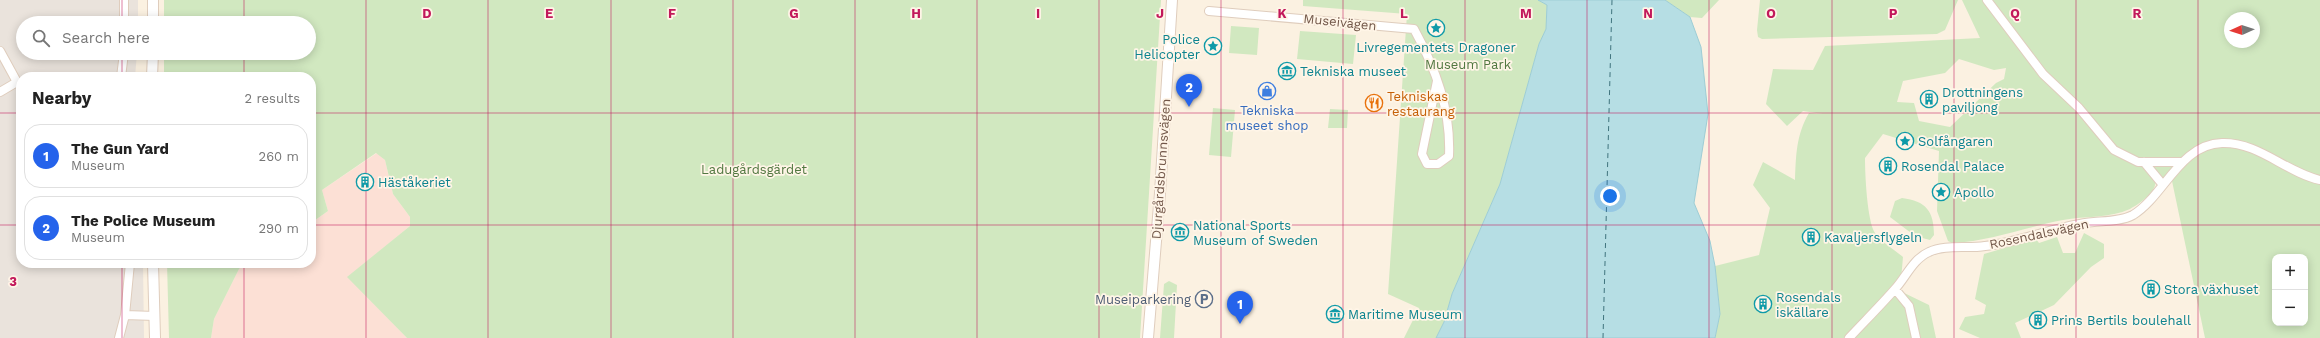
<!DOCTYPE html>
<meta charset="utf-8">
<style>
:root{--surface:#fff;--page:#f6f6f6;--text:#222;--muted:#767676;--line:#e0e0e0;--accent:#2563eb}
body{margin:0;font-family:"Work Sans",sans-serif;background:var(--page);color:var(--text)}
.controls{position:absolute;right:12px;bottom:12px;display:grid;overflow:hidden;border-radius:8px;box-shadow:0 2px 10px #0003}
.controls button{width:36px;height:36px;display:grid;place-items:center;padding:0;border:0;border-bottom:1px solid var(--line);background:var(--surface);color:var(--text);font:20px sans-serif}
.compass{position:absolute;left:2224px;top:12px;width:36px;height:36px;border-radius:50%;background:var(--surface);box-shadow:0 2px 10px #0003;rotate:267deg}
.you{position:absolute;left:1610px;top:196px;width:14px;height:14px;margin:-10px;border:3px solid #fff;border-radius:50%;background:#1a73e8;box-shadow:0 0 0 6px #1a73e833}
.badge{display:grid;place-items:center;width:26px;height:26px;border-radius:50%;background:var(--accent);color:#fff;font-size:13px;font-weight:700}
.pin{position:absolute;translate:-50% -33px;filter:drop-shadow(0 1px 2px #0008)}
.pin::after{content:'';position:absolute;top:21px;width:14px;height:12px;background:inherit;clip-path:polygon(0 0,100% 0,50% 100%)}
.list{margin:0;padding:0;list-style:none}
h2{display:flex;justify-content:space-between;align-items:center;height:52px;margin:0;padding:0 16px;font-size:17px}
h2 small{font-size:13px;font-weight:400;color:var(--muted)}
.list li{display:grid;grid-template-columns:26px 1fr auto;gap:12px;align-items:center;box-sizing:border-box;height:64px;margin:0 8px 8px;padding:0 8px;border:1px solid var(--line);border-radius:16px}
.list b{display:block;font-size:15px;white-space:nowrap}
.list p{margin:0;font-size:13px;white-space:nowrap;color:var(--muted)}
.list em{font-size:13px;font-style:normal;color:var(--muted)}
.icon{flex:none;width:22px;height:22px;fill:none;stroke:currentColor;stroke-width:2;stroke-linecap:round;stroke-linejoin:round}
.map{position:relative;flex:none;width:2320px;height:338px;overflow:hidden}
.search{position:absolute;background:var(--surface);box-shadow:0 2px 10px #0003;left:16px;top:16px;width:300px;height:44px;display:flex;align-items:center;gap:10px;box-sizing:border-box;padding:0 14px;border-radius:22px;color:var(--muted);font-size:15px}
.panel{position:absolute;background:var(--surface);box-shadow:0 2px 10px #0003;left:16px;top:72px;width:300px;height:196px;border-radius:16px}
.map>svg:first-child{display:block}
</style>
<div class="map">
<svg width="2320" height="338" viewBox="0 0 2320 338">
<rect width="100%" height="100%" fill="#fbf1e1"/>
<!-- commercial -->
<path fill="#fce0d5" d="M377,153L385,160L393,194L410,217V226L348,277L407,338H211L214,319L239,269L245,263H311V223L328,211L322,190Z"/>
<!-- industrial -->
<path fill="#eae3dc" d="M0,0H138V23H23V53H137L135,77H21V263H143L144,338H0Z"/>
<!-- green -->
<path fill="#d1e8c0" fill-rule="evenodd" d="M164,0H1161L1140,338H407L347,277L410,226V217L393,194L385,160L376,153L322,190L328,211L311,223V77H164V53H309V23H164Z
M1303,0H1538L1547,5L1546,29L1539,44L1500,184L1452,294L1444,322L1436,338H1404L1419,308L1388,294L1407,14L1303,6Z
M1665,0H1719L1702,18L1690,17Z
M1760,0H1958L1945,30L1937,34L1762,39L1758,37L1757,30Z
M1962,0H2320V338H2205L2172,181H2155C2158,191 2138,205 2130,209C2110,218 2085,216 2063,220C2026,227 1991,241 1952,243L1948,241L1937,211L1939,151L1883,134L1865,158C1865,173 1867,221 1875,233C1881,242 1895,250 1903,257L1900,291L1929,305L1936,338H1715L1720,314L1715,266L1759,255L1770,208L1753,185L1763,162L1795,180C1796,156 1796,135 1809,113L1823,114L1803,111L1787,126L1766,104L1773,69L1813,70L1825,46L1980,38ZM2230,18H2254V42H2230ZM1959,59L1994,70L2006,68L2004,79L1996,83L1950,127L1919,121L1914,103L1897,102L1903,81L1945,73ZM2275,257H2305V323H2275Z
M1231,26L1259,28L1257,55L1229,53Z
M1300,31L1356,35L1353,64L1297,59Z
M1213,108L1235,110L1231,157L1209,155Z
M1330,109L1348,110L1347,128H1328Z
M1902,198C1926,201 1934,211 1934,235L1930,240L1915,236L1890,217L1895,201Z
M2084,233L2104,244V258L2091,267L2054,305L2015,323L2021,338H1980L1959,329L1965,317L1984,314L1986,305L1975,299L1984,254L2036,239L2039,243L2057,237L2063,253H2075Z
M167,263H245L239,269L214,319L211,338H169Z
M1169,281L1177,285L1174,338H1160L1164,284Z"/>
<!-- water -->
<path fill="#b6dee4" stroke="#9dcdd5" d="M1538,0H1665L1690,17L1701,47L1708,114L1694,203L1710,241L1715,266L1720,314L1715,338H1436L1444,322L1452,294L1500,184L1539,44L1546,29L1547,5Z"/>
<g fill="none" stroke-linecap="round" stroke-linejoin="round">
<!-- ferry -->
<path stroke="#40747e" stroke-width="1" stroke-dasharray="5 4" stroke-linecap="butt" d="M1603,338L1612,0"/>
<defs>
<path id="minor" d="M124,0V23
M1987,0L2043,74L2079,108L2114,150L2138,162H2181
M1209,11L1414,29C1436,69 1451,110 1449,156L1438,164H1427L1422,154L1437,81
M0,51L17,82L0,92
M121,77L124,53
M2144,162L2163,185
M130,263L125,315L155,316
M1895,289L1909,306L1916,338
M119,338L125,315
M1849,338C1864,322 1880,306 1895,289C1906,277 1913,259 1929,252C1945,244 1968,249 1985,246C2023,242 2057,225 2094,222C2106,221 2122,221 2133,215C2164,196 2180,144 2222,143C2259,142 2285,172 2320,180"/>
<path id="tertiary" d="M153,23V0
M152,77L153,53
M153,263L155,338
M1148,338L1160,193L1172,0"/>
</defs>
<!-- minor casing -->
<use href="#minor" stroke="#dfcdbd" stroke-width="10"/>
<!-- tertiary casing -->
<use href="#tertiary" stroke="#dfcdbd" stroke-width="12"/>
<!-- minor -->
<use href="#minor" stroke="#fff" stroke-width="8"/>
<!-- tertiary -->
<use href="#tertiary" stroke="#fff" stroke-width="10"/>
</g>
<!-- grid -->
<path fill="none" stroke="#c2185b" stroke-width="1" stroke-opacity="0.55" d="M122,0V23M244,0V23M366,0V338M488,0V338M611,0V338M733,0V338M855,0V338M977,0V338M1099,0V338M1221,0V338M1343,0V338M1465,0V338M1587,0V338M1709,0V338M1832,0V338M1954,0V338M2076,0V338M2198,0V338M122,53V77M244,53V77M0,113H21M311,113H2320M0,225H21M311,225H2320M122,263V338M244,263V338"/>
<!-- icons -->
<defs>
<symbol id="sight-ring" viewBox="-11 -11 22 22"><circle r="9.5" fill="#fff5e7" stroke="#0f9aa8" stroke-width="1.5"/><path d="M0-6L1.8-2.2L6-1.7L2.9 1.2L3.7 5.4L0 3.3L-3.7 5.4L-2.9 1.2L-6-1.7L-1.8-2.2Z" fill="#0f9aa8"/></symbol>
<symbol id="museum-ring" viewBox="-11 -11 22 22"><circle r="9.5" fill="#fff5e7" stroke="#0f9aa8" stroke-width="1.5"/><path d="M0-6L6-3V-2H-6V-3ZM-5-1h2V3h-2ZM-1-1h2V3h-2ZM3-1h2V3H3ZM-6 4H6V6H-6Z" fill="#0f9aa8"/></symbol>
<symbol id="shop-ring" viewBox="-11 -11 22 22"><circle r="9.5" fill="#fff5e7" stroke="#3f7fe0" stroke-width="1.5"/><path d="M-5-2.5h2.3a2.7 3.5 0 0 1 5.4 0H5L5.5 6h-11ZM-1.5-2.5h3a1.5 2.3 0 0 0-3 0Z" fill="#3f7fe0"/></symbol>
<symbol id="building-ring" viewBox="-11 -11 22 22"><circle r="9.5" fill="#fff5e7" stroke="#0f9aa8" stroke-width="1.5"/><path d="M-4-6H4V6H1V3H-1V6H-4ZM-2.5-4.3h1.7v1.8h-1.7ZM.8-4.3h1.7v1.8H.8ZM-2.5-1h1.7V.8h-1.7ZM.8-1h1.7V.8H.8Z" fill="#0f9aa8"/></symbol>
<symbol id="restaurant-ring" viewBox="-11 -11 22 22"><circle r="9.5" fill="#fff5e7" stroke="#e8710a" stroke-width="1.5"/><path d="M-5-6h1v4h1v-4h1v4h1v-4h1v5L-1.5 .5V6h-2V.5L-5-1ZM5-6V6H3V1.5H1.5Q1.5-4 5-6Z" fill="#e8710a"/></symbol>
<symbol id="parking-ring" viewBox="-11 -11 22 22"><circle r="9.5" fill="#fff5e7" stroke="#5c6f8a" stroke-width="1.5"/><path d="M-3.5-5.5H1a3.5 3.5 0 0 1 0 7H-1V5.5H-3.5ZM-1-3.4V-.6H.8a1.4 1.4 0 0 0 0-2.8Z" fill="#5c6f8a"/></symbol>
</defs>
<g fill-rule="evenodd">
<use href="#sight-ring" x="1426" y="18" width="20" height="20"/>
<use href="#sight-ring" x="1203" y="36" width="20" height="20"/>
<use href="#museum-ring" x="1277" y="61" width="20" height="20"/>
<use href="#shop-ring" x="1257" y="81" width="20" height="20"/>
<use href="#building-ring" x="1919" y="89" width="20" height="20"/>
<use href="#restaurant-ring" x="1364" y="93" width="20" height="20"/>
<use href="#sight-ring" x="1895" y="131" width="20" height="20"/>
<use href="#building-ring" x="1878" y="156" width="20" height="20"/>
<use href="#building-ring" x="355" y="172" width="20" height="20"/>
<use href="#sight-ring" x="1931" y="182" width="20" height="20"/>
<use href="#museum-ring" x="1170" y="222" width="20" height="20"/>
<use href="#building-ring" x="1801" y="227" width="20" height="20"/>
<use href="#building-ring" x="2141" y="279" width="20" height="20"/>
<use href="#parking-ring" x="1194" y="289" width="20" height="20"/>
<use href="#building-ring" x="1753" y="294" width="20" height="20"/>
<use href="#museum-ring" x="1325" y="304" width="20" height="20"/>
<use href="#building-ring" x="2028" y="310" width="20" height="20"/>
</g>
<g text-anchor="middle" dominant-baseline="central" stroke-width="3.5" stroke-linejoin="round" paint-order="stroke">
<!-- street labels -->
<g font-size="13" fill="#725749" stroke="#fff5e7">
<text transform="translate(1340 22) rotate(6)">Museivägen</text>
<text transform="translate(1161 169) rotate(-86)">Djurgårdsbrunnsvägen</text>
<text transform="translate(2039 234) rotate(-12)">Rosendalsvägen</text>
</g>
<!-- culture labels -->
<g font-size="13" fill="#0d838f" stroke="#fff5e7" text-anchor="start">
<text x="1200" y="39" text-anchor="end">Police<tspan x="1200" dy="15">Helicopter</tspan></text>
<text x="1436" y="47" text-anchor="middle">Livregementets Dragoner</text>
<text x="1300" y="71">Tekniska museet</text>
<text x="1942" y="92">Drottningens<tspan x="1942" dy="15">paviljong</tspan></text>
<text x="1918" y="141">Solfångaren</text>
<text x="1901" y="166">Rosendal Palace</text>
<text x="378" y="182">Häståkeriet</text>
<text x="1954" y="192">Apollo</text>
<text x="1193" y="225">National Sports<tspan x="1193" dy="15">Museum of Sweden</tspan></text>
<text x="1824" y="237">Kavaljersflygeln</text>
<text x="2164" y="289">Stora växhuset</text>
<text x="1776" y="297">Rosendals<tspan x="1776" dy="15">iskällare</tspan></text>
<text x="1348" y="314">Maritime Museum</text>
<text x="2051" y="320">Prins Bertils boulehall</text>
</g>
<!-- park labels -->
<g font-size="13" fill="#527841" stroke="#fff5e7">
<text x="1468" y="64">Museum Park</text>
<text x="754" y="169">Ladugårdsgärdet</text>
</g>
<!-- food labels -->
<g font-size="13" fill="#c56008" stroke="#fff5e7" text-anchor="start">
<text x="1387" y="96">Tekniskas<tspan x="1387" dy="15">restaurang</tspan></text>
</g>
<!-- shop labels -->
<g font-size="13" fill="#366cbe" stroke="#fff5e7">
<text x="1267" y="110">Tekniska<tspan x="1267" dy="15">museet shop</tspan></text>
</g>
<!-- service labels -->
<g font-size="13" fill="#4e5e75" stroke="#fff5e7" text-anchor="end">
<text x="1191" y="299">Museiparkering</text>
</g>
</g>
<g font-size="13" text-anchor="middle" font-weight="bold" fill="#c2185b" stroke="#fff5e7" stroke-width="3.5" stroke-linejoin="round" paint-order="stroke">
<text x="427" y="18">D</text>
<text x="549" y="18">E</text>
<text x="672" y="18">F</text>
<text x="794" y="18">G</text>
<text x="916" y="18">H</text>
<text x="1038" y="18">I</text>
<text x="1160" y="18">J</text>
<text x="1282" y="18">K</text>
<text x="1404" y="18">L</text>
<text x="1526" y="18">M</text>
<text x="1648" y="18">N</text>
<text x="1771" y="18">O</text>
<text x="1893" y="18">P</text>
<text x="2015" y="18">Q</text>
<text x="2137" y="18">R</text>
<text x="13" y="286">3</text>
</g>
</svg>
<div class="controls">
<button>+</button>
<button>−</button>
</div>
<svg class="compass" viewBox="-18 -18 36 36"><path d="M0-13l5 13h-10z" fill="#e53935"/><path d="M0 13l5-13h-10z" fill="#767676"/></svg>
<div class="you"></div>
<div class="pin badge" style="left:1240px;top:324px">1</div>
<div class="pin badge" style="left:1189px;top:107px">2</div>
<div class="search"><svg class="icon" aria-label="search" viewBox="0 0 24 24"><circle cx="10" cy="10" r="6"/><path d="M15 15l6 6"/></svg>Search here</div>
<section class="panel">
<h2>Nearby<small>2 results</small></h2>
<ul class="list">
<li><span class="badge">1</span><div><b>The Gun Yard</b><p>Museum</p></div><em>260 m</em></li>
<li><span class="badge">2</span><div><b>The Police Museum</b><p>Museum</p></div><em>290 m</em></li>
</ul>
</section>
</div>
